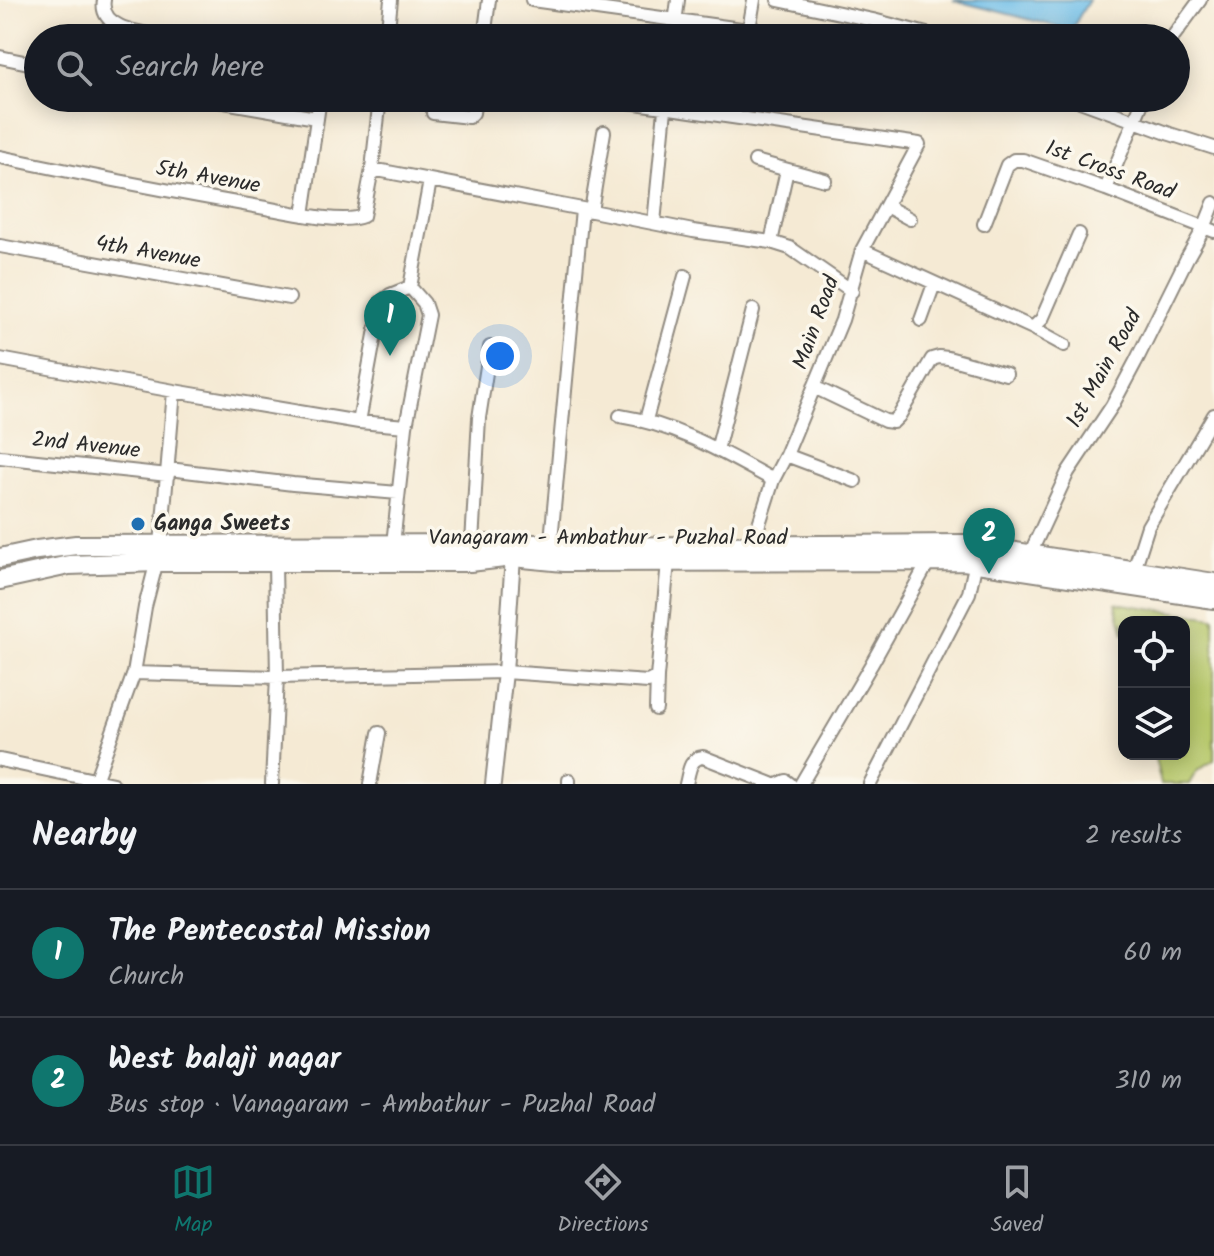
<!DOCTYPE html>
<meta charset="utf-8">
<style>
:root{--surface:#171b24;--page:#242831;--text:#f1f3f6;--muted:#9ea1a6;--line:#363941;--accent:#0f766e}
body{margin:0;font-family:Kalam,sans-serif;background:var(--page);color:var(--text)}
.controls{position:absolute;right:24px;bottom:24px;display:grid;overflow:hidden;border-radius:16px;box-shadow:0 4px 20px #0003}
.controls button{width:72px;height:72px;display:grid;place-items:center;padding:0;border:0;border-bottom:2px solid var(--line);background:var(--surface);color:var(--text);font:40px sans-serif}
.you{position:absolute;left:500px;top:356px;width:28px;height:28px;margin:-20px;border:6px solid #fff;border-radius:50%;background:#1a73e8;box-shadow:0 0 0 12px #1a73e833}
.badge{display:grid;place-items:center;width:52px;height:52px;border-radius:50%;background:var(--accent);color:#fff;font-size:26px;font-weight:700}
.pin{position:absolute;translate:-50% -66px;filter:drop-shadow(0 2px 4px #0008)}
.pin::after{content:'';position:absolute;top:42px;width:28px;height:24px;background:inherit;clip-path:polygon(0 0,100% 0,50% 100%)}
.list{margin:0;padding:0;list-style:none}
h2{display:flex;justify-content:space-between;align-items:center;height:104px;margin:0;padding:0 32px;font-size:34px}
h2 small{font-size:26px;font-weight:400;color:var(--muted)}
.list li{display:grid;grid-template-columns:52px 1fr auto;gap:24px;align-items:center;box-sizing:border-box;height:128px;padding:0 32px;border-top:2px solid var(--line)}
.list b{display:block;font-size:30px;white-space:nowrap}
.list p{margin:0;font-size:26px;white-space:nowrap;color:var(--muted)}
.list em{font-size:26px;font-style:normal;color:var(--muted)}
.icon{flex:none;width:44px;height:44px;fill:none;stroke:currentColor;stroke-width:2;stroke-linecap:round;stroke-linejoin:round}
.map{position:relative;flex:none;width:1214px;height:784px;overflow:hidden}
.search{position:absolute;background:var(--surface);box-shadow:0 4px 20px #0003;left:24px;right:24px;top:24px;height:88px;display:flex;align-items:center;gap:20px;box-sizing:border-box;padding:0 28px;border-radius:44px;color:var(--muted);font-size:30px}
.sheet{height:360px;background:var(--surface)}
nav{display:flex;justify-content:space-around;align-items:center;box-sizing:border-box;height:112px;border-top:2px solid var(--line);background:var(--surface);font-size:22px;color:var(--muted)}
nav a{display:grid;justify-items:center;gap:4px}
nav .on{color:var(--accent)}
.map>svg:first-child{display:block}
</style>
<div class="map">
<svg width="1214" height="784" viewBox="0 0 1214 784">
<rect width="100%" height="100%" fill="#fbf7ec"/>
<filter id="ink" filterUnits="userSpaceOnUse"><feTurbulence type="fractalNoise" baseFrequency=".0125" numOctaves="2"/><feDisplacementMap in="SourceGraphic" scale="16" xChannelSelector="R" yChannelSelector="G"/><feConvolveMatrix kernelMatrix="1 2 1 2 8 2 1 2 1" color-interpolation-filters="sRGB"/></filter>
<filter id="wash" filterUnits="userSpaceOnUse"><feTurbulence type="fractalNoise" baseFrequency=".006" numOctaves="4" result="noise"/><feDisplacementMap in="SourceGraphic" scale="32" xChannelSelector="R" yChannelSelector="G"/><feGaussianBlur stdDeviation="1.8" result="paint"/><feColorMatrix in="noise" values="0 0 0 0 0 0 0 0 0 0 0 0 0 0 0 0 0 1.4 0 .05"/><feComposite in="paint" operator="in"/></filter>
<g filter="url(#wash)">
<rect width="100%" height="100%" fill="#f5ead4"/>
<!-- green -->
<path fill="#b8c96c" stroke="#727a4c" stroke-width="2" d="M1116,603L1214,618V760L1196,772L1189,784H1161L1154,754H1184V622H1124V634Z"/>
<!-- water -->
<path fill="#6dbde8" stroke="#4c748a" stroke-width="2" d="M953,0H1089L1071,30Z"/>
</g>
<g filter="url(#ink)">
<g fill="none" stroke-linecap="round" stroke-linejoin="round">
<defs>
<path id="minor" d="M104,0C98,32 150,33 172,38
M532,0L748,30
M778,0L873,20L942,38
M748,35L754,0
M387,38L391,0
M484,38L489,0
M673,38L678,0
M1172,38L1200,0
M0,57L38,65
M201,98L316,118
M380,98L372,169L582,209L550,551
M601,98L919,144L862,250L842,320L786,455L773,480L751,549
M1072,98L1170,134L1214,148
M433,113L469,117L473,113L475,98
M734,116L738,98
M0,157C86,175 173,192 260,207C284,211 342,225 363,216L372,169
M755,161L825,180
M1106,189L1144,98
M886,206L910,219
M582,209L693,231L771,242L790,248L852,291
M591,211L604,132
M303,215L320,98
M654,223L666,99
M984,224L1007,165L1014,160H1023L1106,189L1214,231
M771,242L787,170
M0,246L289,298
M862,250L1033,328
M410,287L430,181
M921,320L934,284
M1064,345L1033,328L1042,319L1079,234
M0,359L174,391L359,422L406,426
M814,387L885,421L893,422L899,416L932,359L939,357L948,358L1006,374
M620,416C677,425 724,453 773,480
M646,420L685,276
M359,422L381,302L390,295L410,287L424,303L428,315L406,426L393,544
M717,450L753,310
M786,455L855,481
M0,457L168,475
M169,469L293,484L398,493
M472,544L479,418L490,347
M1030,554L1068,472L1112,406L1136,361L1187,258L1204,228L1214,203
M1134,570L1148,526L1214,415
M134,673L145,607L161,545L174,391
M656,709L657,677L668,562
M0,760L113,784
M94,784L134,673L277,677L505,672L648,682L657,677
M272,784L277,677L275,563
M370,784L379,733
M569,784V780
M686,784C689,773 689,758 703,757L772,784
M779,784L786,781L790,784
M801,784L871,665L929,561
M870,784L969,593L977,557"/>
<path id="tertiary" d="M493,784L505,672L513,557"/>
<path id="primary" d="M0,558L37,550L76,545L535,544L561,547L965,544L1214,583
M0,580L69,565L157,562H470L513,557L564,562L964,561L1214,599"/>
</defs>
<!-- minor casing -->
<use href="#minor" stroke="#908a80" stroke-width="16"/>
<!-- tertiary casing -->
<use href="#tertiary" stroke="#908a80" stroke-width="18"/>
<!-- primary casing -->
<use href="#primary" stroke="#908a80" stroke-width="22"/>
<!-- minor -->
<use href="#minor" stroke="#fff" stroke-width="12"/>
<!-- tertiary -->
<use href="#tertiary" stroke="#fff" stroke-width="14"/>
<!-- primary -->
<use href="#primary" stroke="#fff" stroke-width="18"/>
</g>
</g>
<!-- markers -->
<circle fill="#1f6fb2" stroke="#fbf7ec" stroke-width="3" cx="138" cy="524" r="8"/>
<g text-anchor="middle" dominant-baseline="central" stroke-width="7" stroke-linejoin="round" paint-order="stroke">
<!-- street labels -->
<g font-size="22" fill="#2b2b2b" stroke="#fbf7ec">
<text transform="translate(1110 171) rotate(20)">1st Cross Road</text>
<text transform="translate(208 178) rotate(10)">5th Avenue</text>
<text transform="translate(148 253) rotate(10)">4th Avenue</text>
<text transform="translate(817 323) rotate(-70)">Main Road</text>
<text transform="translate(1105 369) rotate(-61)">1st Main Road</text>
<text transform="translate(86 446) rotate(6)">2nd Avenue</text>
<text x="608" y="538">Vanagaram - Ambathur - Puzhal Road</text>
</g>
<!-- poi labels -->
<g font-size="22" font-weight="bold" fill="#2b2b2b" stroke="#fbf7ec" text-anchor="start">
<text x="154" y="524">Ganga Sweets</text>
</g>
</g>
</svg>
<div class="controls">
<button><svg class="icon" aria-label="locate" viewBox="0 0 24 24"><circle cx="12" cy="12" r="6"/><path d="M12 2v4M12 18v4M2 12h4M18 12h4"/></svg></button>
<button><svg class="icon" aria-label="layers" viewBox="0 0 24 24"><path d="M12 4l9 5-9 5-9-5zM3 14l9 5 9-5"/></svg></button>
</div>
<div class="you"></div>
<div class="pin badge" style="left:390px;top:356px">1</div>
<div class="pin badge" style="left:989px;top:574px">2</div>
<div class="search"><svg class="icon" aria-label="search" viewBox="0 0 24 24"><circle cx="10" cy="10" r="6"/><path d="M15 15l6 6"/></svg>Search here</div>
</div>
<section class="sheet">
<h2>Nearby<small>2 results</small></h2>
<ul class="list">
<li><span class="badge">1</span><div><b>The Pentecostal Mission</b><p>Church</p></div><em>60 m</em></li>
<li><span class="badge">2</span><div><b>West balaji nagar</b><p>Bus stop · Vanagaram - Ambathur - Puzhal Road</p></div><em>310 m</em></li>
</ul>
</section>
<nav>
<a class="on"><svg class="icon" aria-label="map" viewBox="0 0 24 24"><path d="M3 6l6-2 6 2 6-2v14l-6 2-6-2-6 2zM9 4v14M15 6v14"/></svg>Map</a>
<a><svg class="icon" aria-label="directions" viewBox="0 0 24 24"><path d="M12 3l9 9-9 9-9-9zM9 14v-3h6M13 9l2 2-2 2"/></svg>Directions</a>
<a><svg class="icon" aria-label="saved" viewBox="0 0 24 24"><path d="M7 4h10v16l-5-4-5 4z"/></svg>Saved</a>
</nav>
